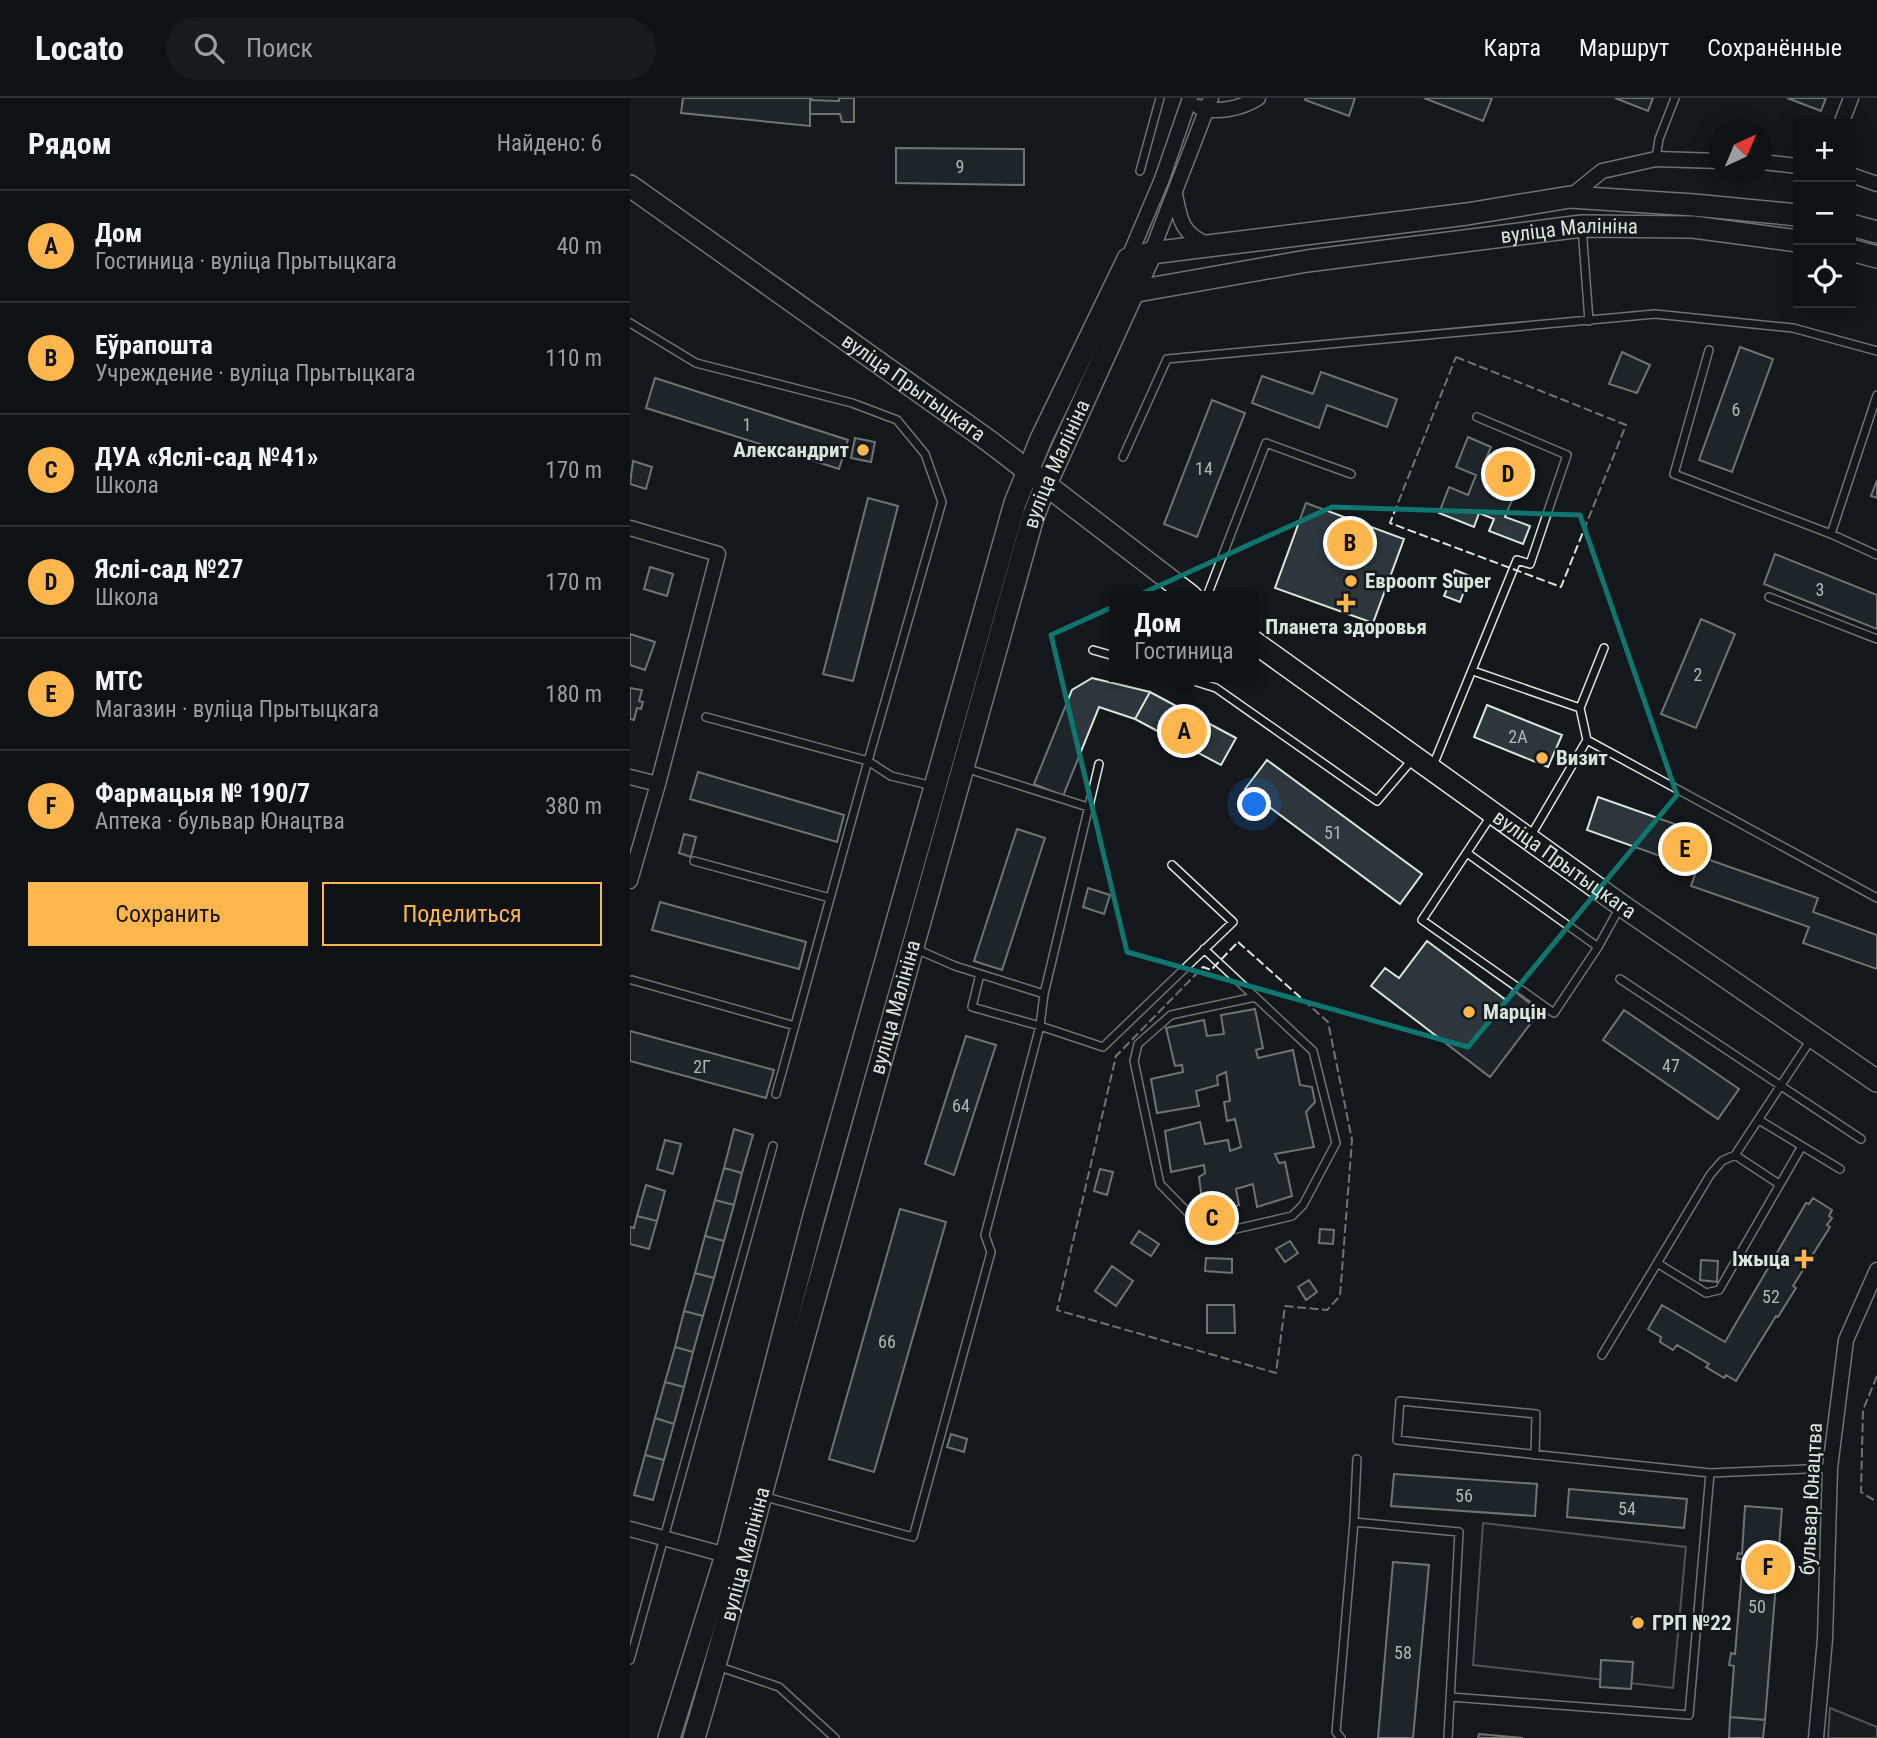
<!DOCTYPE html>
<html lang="ru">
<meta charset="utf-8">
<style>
:root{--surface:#0f1215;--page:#181b1e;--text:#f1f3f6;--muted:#9b9ea0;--line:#2f3234;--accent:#ffb74d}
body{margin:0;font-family:"Roboto Condensed",sans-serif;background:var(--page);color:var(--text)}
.controls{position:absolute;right:21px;top:21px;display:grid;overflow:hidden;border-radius:0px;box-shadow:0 4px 18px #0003}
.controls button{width:63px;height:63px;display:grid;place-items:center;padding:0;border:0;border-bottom:2px solid var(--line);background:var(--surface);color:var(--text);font:35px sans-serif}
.compass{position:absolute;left:1079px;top:21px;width:63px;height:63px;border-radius:50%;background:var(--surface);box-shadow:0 4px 18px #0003;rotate:44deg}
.you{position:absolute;left:625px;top:707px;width:24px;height:24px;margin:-18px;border:5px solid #fff;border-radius:50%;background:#1a73e8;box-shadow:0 0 0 10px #1a73e833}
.badge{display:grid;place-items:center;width:46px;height:46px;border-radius:50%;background:var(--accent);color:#111;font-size:23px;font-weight:700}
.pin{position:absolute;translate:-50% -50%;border:4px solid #fff;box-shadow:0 2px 7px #0006}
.popup{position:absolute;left:479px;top:493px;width:150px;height:91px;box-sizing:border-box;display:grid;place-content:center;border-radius:0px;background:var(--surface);filter:drop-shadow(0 2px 5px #0005);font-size:23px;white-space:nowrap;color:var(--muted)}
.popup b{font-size:26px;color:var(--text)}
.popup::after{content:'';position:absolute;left:50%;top:100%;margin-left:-14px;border:14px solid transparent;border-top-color:var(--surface)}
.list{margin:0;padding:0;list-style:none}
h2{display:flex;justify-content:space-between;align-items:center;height:91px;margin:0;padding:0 28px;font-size:30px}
h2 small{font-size:23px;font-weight:400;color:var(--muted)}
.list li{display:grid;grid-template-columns:46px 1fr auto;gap:21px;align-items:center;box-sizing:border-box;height:112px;padding:0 28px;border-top:2px solid var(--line)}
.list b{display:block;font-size:26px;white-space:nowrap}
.list p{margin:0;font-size:23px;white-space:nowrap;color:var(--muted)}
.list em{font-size:23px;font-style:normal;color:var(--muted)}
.actions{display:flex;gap:14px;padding:21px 28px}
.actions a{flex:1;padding:16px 0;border:2px solid var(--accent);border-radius:0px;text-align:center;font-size:24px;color:var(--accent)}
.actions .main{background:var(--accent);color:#111}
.icon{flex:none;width:38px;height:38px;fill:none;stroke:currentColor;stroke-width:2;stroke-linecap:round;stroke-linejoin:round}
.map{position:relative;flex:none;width:1247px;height:1640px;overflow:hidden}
header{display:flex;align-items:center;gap:42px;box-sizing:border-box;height:98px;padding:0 35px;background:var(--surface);border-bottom:2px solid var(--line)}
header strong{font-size:33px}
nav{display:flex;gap:38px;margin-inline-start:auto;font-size:24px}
.search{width:490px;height:63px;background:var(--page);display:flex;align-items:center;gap:18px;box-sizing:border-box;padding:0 24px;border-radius:38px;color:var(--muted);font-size:26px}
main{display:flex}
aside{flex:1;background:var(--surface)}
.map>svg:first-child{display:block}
</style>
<header>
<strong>Locato</strong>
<div class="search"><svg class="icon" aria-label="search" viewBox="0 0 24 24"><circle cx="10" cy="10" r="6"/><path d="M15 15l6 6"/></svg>Поиск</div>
<nav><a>Карта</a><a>Маршрут</a><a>Сохранённые</a></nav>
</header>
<main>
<aside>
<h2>Рядом<small>Найдено: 6</small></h2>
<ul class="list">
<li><span class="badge">A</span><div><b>Дом</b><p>Гостиница · вуліца Прытыцкага</p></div><em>40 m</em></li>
<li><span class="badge">B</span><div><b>Еўрапошта</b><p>Учреждение · вуліца Прытыцкага</p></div><em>110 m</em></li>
<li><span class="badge">C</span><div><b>ДУА «Яслі-сад №41»</b><p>Школа</p></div><em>170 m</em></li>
<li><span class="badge">D</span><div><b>Яслі-сад №27</b><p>Школа</p></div><em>170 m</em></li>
<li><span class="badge">E</span><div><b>МТС</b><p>Магазин · вуліца Прытыцкага</p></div><em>180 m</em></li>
<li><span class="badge">F</span><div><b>Фармацыя № 190/7</b><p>Аптека · бульвар Юнацтва</p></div><em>380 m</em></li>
</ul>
<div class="actions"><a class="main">Сохранить</a><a>Поделиться</a></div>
</aside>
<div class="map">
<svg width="1247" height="1640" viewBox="0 0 1247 1640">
<rect width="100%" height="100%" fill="#14181c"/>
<!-- green -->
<path fill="#202428" stroke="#939e99" stroke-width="2" d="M853,1425L1056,1449L1043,1590L843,1567Z
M1200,1610L1247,1629V1640H1198Z"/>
<!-- building -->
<path fill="#2c363c" stroke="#d8e6dc" stroke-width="2" d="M53,0H182L180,2V28L51,15Z
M209,0H224V24H212L210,16H180V2L209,3Z
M676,0H725L719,18L675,2Z
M794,0H862L853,23Z
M985,0H1023L1018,13Z
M1157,0H1196L1191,13Z
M266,50L394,51V87L266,85Z
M1110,249L1143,261L1102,374L1069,362Z
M992,254L1020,267L1007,295L979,286Z
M691,274L767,301L757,329L697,307L689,330L622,305L632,278L683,296Z
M25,280L218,342L209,371L16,310Z
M582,302L615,315L567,439L534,426Z
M838,339L861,349L854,366L876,375L881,362L905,372L896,394L887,390L875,419L900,428L893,446L859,433L864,421L849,415L844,429L809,415L819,389L838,397L846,377L826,369Z
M225,340L245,344L241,364L221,360Z
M3,363L22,369L16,391L0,386Z
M1247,382V400L1241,398Z
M238,400L268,408L223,583L193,576Z
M676,405L774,441L743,525L645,490Z
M1145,456L1247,497V531L1134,486Z
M20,469L43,476L37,498L14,491Z
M825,472L840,478L830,504L814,498Z
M1071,521L1105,536L1066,630L1031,616Z
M0,536L25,544L15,572L0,567Z
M462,580L520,594L505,621L469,609L433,698L404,686L442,592Z
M0,590L12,592L9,603L13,604L11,611L7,610L4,622L0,621Z
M520,594L606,640L591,667L505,621Z
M857,607L932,637L918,669L844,639Z
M637,662L792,776L770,806L615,691Z
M68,674L214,717L207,744L60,701Z
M968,699L1079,738L1071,759L1188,800L1183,814L1247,837V871L1173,845L1179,829L1061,788L1067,771L957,732Z
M387,731L415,740L372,872L344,863Z
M54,736L66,739L61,759L49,755Z
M458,790L480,797L474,816L453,809Z
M30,804L176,844L169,871L22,832Z
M797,843L876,902L883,892L906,910L900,918L904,921L860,979L741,888L755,870L769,880Z
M625,911L633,950L626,952L628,960L663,952L670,987L682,989L685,1004L676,1014L684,1049L645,1056L649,1065L655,1064L662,1098L627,1109L623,1086L606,1091L609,1107L574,1117L569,1079L575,1075L574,1067L541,1074L535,1033L570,1024L575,1046L598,1042L600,1053L611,1049L605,1021L597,1023L594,1004L600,1003L596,974L587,978L588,987L566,993L569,1008L527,1015L521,981L553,974L552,967L545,968L536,930L574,922L577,938L594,936L591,917Z
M994,912L1109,991L1088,1021L973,942Z
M0,933L144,972L136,1000L0,963Z
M336,938L366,947L324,1077L295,1066Z
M104,1031L123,1037L112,1075L94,1070Z
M35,1042L51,1046L43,1076L27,1071Z
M94,1070L112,1075L104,1107L85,1102Z
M470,1071L483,1074L477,1097L464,1093Z
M16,1087L35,1093L27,1123L7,1118Z
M1183,1100L1202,1112L1199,1118L1202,1120L1197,1127L1200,1129L1163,1188L1166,1190L1148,1219L1146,1218L1106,1283L1096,1277L1094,1280L1076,1269L1079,1266L1047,1247L1043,1252L1030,1244L1031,1239L1018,1231L1032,1207L1095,1244L1176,1105L1179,1106Z
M85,1102L104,1107L94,1143L75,1138Z
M270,1111L316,1124L244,1374L199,1361Z
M7,1118L27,1123L19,1151L0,1146V1129L4,1130Z
M690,1131L704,1132L703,1146L689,1145Z
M509,1133L529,1146L521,1158L501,1145Z
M75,1138L94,1143L84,1180L65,1175Z
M660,1143L668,1155L655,1164L646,1151Z
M576,1160L602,1161V1175L575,1173Z
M1071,1162L1088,1163L1087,1184L1070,1182Z
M482,1168L503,1183L486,1208L465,1193Z
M65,1175L84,1180L73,1218L54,1213Z
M679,1182L687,1194L676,1202L668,1189Z
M577,1207H604L605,1235H577Z
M54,1213L73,1218L63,1254L45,1249Z
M45,1249L63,1254L54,1289L35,1284Z
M35,1284L54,1289L44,1326L25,1320Z
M25,1320L44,1326L34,1362L15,1357Z
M321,1336L337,1341L334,1354L317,1349Z
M15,1357L34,1362L23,1402L4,1397Z
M764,1376L907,1386L905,1418L761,1408Z
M939,1391L1057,1401L1054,1430L937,1419Z
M1115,1408L1152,1411L1135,1622L1100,1619L1104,1568L1099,1567L1101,1555L1105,1556L1113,1461H1107L1108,1455L1112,1456Z
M763,1464L799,1467L783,1640H748Z
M1002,1519L1014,1521V1530L1001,1528Z
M971,1562L1003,1564L1001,1591L970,1589Z
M1100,1619L1135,1622L1133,1640H1099Z
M849,1636L893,1640H848Z"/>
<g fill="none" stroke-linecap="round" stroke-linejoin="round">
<defs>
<path id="lane" d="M1026,61L1029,41L1045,0
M510,73L530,0
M952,129L959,223
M0,225L66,265L222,305L267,322L295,356L312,404L238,663L146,996
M1079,252L1044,376L1201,436L1247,457
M493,359L537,261L1025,216L1163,230L1247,253
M1201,436L1247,297
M577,498L636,345L721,376
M1139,499L1247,541
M463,552L484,558
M843,573L950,610
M551,579L586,590L747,703L782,662
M76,619L238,663L261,678L303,688
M957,642L1247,800
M335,670L458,709
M802,670L887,462L900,466L937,357L847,319
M861,718L792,822L924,915L968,849L990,809
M900,739L957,642L950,610L974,550
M837,755L968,849
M64,763L200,800
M286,851L325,868L414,896
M574,851L683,953L706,1045L673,1107L662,1118L593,1134L571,1128L530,1086L504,963L508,946L541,917L625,899
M350,876L342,909L410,928L473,949L603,824L542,767
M990,881L1231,1041
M2,882L165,928
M1129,1022L1210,1071
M1105,1057L1149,1086
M1027,1165L1076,1195L1089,1192L1172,1048
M972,1257L1080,1077L1092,1063L1105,1057L1182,940
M905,1357L906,1316L770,1303L767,1342L1080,1375L1199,1370
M727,1361L724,1424L829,1434L818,1640
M132,1398L283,1439L361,1154L355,1137L410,928L414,896L469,666
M0,1562L143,1048
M87,1568L149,1589L205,1640
M821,1599L1059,1617L1080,1375
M711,1640L706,1634L724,1424"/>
<path id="street" d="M569,9C587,16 612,10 628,0
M1211,26L1221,0
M1132,64L1168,68
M1221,77L1247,86
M545,96C550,123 552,136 579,147
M940,99L972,73L1026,61L1090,63
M521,155L581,0
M498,161L532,81L560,0
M0,430L88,456L28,686L0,783
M0,679L28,686
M0,1431L96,1457
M1186,1640L1195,1541L1200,1370L1216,1242L1247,1172"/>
<g id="secondary">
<path id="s1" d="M0,88L359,343L561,498"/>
<path d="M1221,127L1247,134"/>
<path d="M1221,152L1247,159"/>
<path id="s2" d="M496,195L677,163L952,128L1063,129L1168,143"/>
<path id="s3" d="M624,544L991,807L1247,983"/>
<path d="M39,1640L96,1457L184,1118L385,405L411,341L498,161L521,155L837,116L940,99L1064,107L1168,117"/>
<path id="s4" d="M64,1640C104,1506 137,1370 175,1235C250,963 326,691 403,419L416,386L521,155"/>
</g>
</defs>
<!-- lane casing -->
<use href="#lane" stroke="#d8e6dc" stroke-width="10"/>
<!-- street casing -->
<use href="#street" stroke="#d8e6dc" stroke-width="17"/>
<!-- secondary casing -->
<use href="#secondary" stroke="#d8e6dc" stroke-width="24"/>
<!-- lane -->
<use href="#lane" stroke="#14181c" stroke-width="7"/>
<!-- street -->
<use href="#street" stroke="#14181c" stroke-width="14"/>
<!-- secondary -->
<use href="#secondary" stroke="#14181c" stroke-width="21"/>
<!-- fence -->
<path stroke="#d8e6dc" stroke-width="2" stroke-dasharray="9 3.5" stroke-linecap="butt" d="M826,259L996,327L931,489L760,425Z
M608,844L698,924L722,1042L710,1198L697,1212L655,1208L646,1275L427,1212L486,958L573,869L581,872Z
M1247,1278L1233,1312L1231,1394L1247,1404"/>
</g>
<!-- marked area -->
<path d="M0 0H1247V1640H0ZM702,409L950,417L1047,697L838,949L497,854L421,537Z" fill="#14181c" fill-opacity=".55" fill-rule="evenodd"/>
<path fill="none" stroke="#0f766e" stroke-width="5" stroke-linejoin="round" d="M702,409L950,417L1047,697L838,949L497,854L421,537Z"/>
<!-- markers -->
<g fill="#ffb74d" stroke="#14181c" stroke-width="2.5">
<circle cx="233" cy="352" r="7"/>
<circle cx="721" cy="483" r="7"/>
<path d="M712.5 494.5h7v7h7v7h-7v7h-7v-7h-7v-7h7z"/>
<circle cx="912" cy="660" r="7"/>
<circle cx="839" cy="914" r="7"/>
<path d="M1170.5 1150.5h7v7h7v7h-7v7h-7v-7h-7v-7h7z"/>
<circle cx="1008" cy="1525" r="7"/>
</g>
<g text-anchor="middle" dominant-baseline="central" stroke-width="5" stroke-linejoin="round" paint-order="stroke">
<!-- number labels -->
<g font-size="18" fill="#adbab4">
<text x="330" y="68">9</text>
<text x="1106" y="311">6</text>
<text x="117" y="326">1</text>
<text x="574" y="370">14</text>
<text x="1190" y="491">3</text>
<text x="1068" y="576">2</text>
<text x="888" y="638">2А</text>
<text x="703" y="734">51</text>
<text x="1041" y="967">47</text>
<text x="72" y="968">2Г</text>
<text x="331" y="1007">64</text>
<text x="1141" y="1198">52</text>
<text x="257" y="1243">66</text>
<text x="834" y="1397">56</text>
<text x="997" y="1410">54</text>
<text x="1127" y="1508">50</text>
<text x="773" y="1554">58</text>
</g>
<!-- street labels -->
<g font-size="21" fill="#d8e6dc" stroke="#14181c">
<text stroke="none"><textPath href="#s2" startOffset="448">вуліца Малініна</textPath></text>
<text stroke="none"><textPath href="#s1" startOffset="348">вуліца Прытыцкага</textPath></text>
<text stroke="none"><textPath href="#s4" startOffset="1325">вуліца Малініна</textPath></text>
<text stroke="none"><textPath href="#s3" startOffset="382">вуліца Прытыцкага</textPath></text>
<text stroke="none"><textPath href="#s4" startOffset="758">вуліца Малініна</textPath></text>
<text transform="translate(1181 1401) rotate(-87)">бульвар Юнацтва</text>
<text stroke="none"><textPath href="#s4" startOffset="191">вуліца Малініна</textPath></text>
</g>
<!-- poi labels -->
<g font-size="21" font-weight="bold" fill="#d8e6dc" stroke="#14181c" text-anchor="start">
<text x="219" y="352" text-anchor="end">Александрит</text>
<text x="735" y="483">Евроопт Super</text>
<text x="716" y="529" text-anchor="middle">Планета здоровья</text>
<text x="926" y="660">Визит</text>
<text x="853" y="914">Марцін</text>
<text x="1160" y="1161" text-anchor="end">Іжыца</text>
<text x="1022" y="1525">ГРП №22</text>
</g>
</g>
</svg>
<div class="controls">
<button>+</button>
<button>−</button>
<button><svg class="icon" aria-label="locate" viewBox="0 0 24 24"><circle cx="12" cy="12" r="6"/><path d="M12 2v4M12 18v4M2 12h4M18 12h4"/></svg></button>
</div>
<svg class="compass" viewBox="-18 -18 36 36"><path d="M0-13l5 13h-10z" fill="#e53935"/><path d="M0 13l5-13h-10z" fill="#9b9ea0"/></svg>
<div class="you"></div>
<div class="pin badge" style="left:554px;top:633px">A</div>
<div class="popup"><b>Дом</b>Гостиница</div>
<div class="pin badge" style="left:720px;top:445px">B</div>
<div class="pin badge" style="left:582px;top:1120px">C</div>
<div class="pin badge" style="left:878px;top:376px">D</div>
<div class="pin badge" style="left:1055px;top:751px">E</div>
<div class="pin badge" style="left:1138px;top:1469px">F</div>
</div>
</main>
